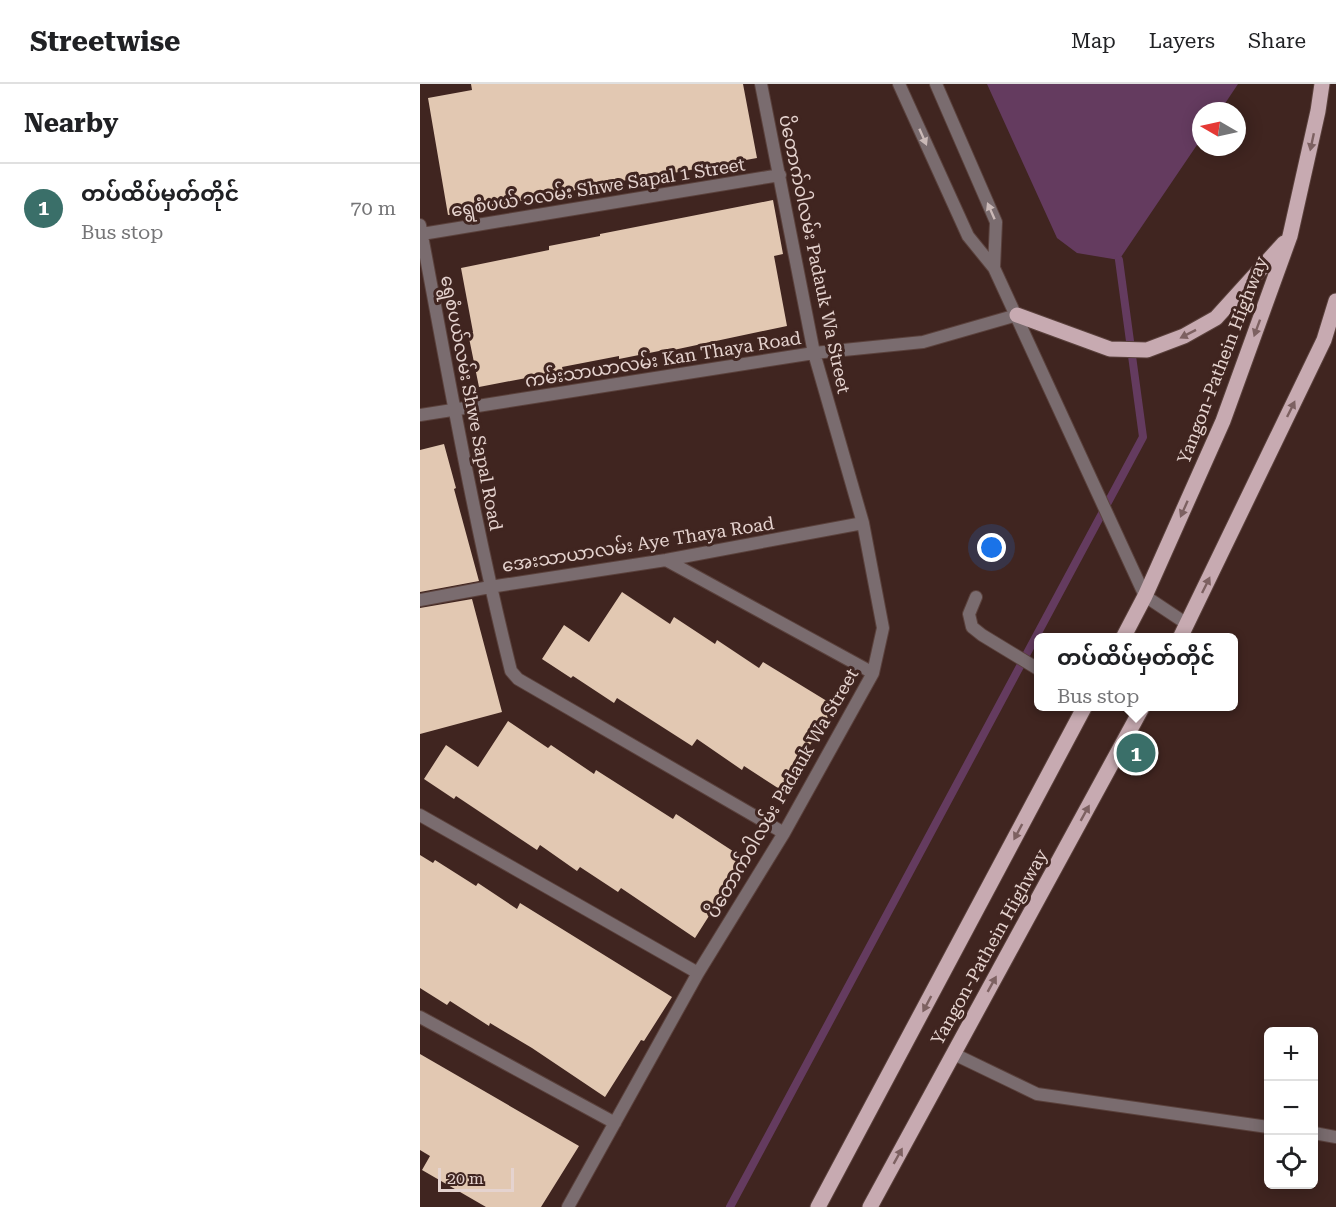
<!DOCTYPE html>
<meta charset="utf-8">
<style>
:root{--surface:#fff;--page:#f2f2f2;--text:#202124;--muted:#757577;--line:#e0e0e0;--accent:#3a6f69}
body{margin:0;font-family:"Roboto Serif","Noto Sans Myanmar",serif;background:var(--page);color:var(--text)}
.controls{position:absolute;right:18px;bottom:18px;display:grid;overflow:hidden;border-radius:9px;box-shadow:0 3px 15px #0003}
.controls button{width:54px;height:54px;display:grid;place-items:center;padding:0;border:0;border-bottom:2px solid var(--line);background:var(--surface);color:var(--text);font:30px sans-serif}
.compass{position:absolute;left:772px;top:18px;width:54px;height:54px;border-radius:50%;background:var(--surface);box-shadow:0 3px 15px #0003;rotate:279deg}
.scale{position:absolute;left:18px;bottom:15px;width:76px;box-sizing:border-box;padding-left:6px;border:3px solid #e5d3cf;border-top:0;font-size:16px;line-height:21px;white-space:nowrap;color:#e5d3cf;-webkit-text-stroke:4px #402520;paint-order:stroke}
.you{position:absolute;left:572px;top:464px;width:21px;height:21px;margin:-15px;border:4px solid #fff;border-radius:50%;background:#1a73e8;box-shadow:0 0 0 9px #1a73e833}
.badge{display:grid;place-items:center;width:39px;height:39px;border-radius:50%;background:var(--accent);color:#fff;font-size:20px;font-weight:700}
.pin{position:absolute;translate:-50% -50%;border:3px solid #fff;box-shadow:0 2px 6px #0006}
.popup{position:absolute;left:614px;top:549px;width:204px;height:78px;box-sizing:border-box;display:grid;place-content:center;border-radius:9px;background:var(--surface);filter:drop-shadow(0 2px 4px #0005);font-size:20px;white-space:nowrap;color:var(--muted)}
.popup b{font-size:22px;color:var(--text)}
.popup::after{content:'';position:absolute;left:50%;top:100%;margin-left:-12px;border:12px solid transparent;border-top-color:var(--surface)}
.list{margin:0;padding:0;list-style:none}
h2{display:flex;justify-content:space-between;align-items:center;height:78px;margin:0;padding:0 24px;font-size:26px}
h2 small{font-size:20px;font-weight:400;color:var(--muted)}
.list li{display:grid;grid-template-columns:39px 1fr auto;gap:18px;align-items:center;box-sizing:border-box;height:90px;padding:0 24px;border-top:2px solid var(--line)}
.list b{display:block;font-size:22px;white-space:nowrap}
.list p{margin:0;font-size:20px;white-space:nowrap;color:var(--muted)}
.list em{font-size:20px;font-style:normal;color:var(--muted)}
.icon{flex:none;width:33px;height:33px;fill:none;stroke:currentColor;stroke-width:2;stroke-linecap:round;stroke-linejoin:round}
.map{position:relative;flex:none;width:916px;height:1123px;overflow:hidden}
header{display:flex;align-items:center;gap:36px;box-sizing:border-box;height:84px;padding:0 30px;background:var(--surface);border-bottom:2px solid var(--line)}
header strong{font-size:28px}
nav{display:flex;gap:33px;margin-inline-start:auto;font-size:21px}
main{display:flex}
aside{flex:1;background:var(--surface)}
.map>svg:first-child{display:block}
</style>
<header>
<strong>Streetwise</strong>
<nav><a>Map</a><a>Layers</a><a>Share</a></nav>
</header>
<main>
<aside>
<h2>Nearby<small></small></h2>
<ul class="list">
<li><span class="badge">1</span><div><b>တပ်ထိပ်မှတ်တိုင်</b><p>Bus stop</p></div><em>70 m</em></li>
</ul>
</aside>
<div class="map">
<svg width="916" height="1123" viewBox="0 0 916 1123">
<rect width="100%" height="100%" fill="#402520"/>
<!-- water -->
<path fill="#643b5f" d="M567,0H818L800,27H781V55L699,176L657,169L637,154Z"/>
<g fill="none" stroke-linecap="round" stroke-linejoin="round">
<!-- stream -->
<path stroke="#643b5f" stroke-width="8" d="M310,1123L723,353L699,176"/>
</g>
<!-- building -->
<path fill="#e2c8b2" d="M51,0H323L337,74L253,89V87L28,131L8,14L52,6Z
M353,116L363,170L354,172L367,242L244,268V266L199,275V272L142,283L143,287L59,303L48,249L53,248L41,184L129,166V162L180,152V150Z
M24,360L36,404L34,405L59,497L0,508V366Z
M202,508L250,540L254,533L295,560L297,556L339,584L343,578L415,622L361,706L324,682L322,686L277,655L272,662L197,614L194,619L153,592L151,594L122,575L144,541L169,558Z
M52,515L82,628L0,650V524Z
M88,637L128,664L131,661L174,690L176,686L253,735L256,730L325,775L275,854L201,804L198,808L160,783L157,787L120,761L117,766L36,712L34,715L4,695L26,661L58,683Z
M0,771L13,779L15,776L56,802L58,799L97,825L100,819L252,913L224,957L221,956L185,1013L112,964L70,939L69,942L30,917L27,921L0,904Z
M0,970L159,1062L121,1123H66L2,1086L10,1072L0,1066Z"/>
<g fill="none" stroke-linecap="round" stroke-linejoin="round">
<defs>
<path id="service" d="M556,513L549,530L552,543L562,551L618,585"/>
<path id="minor" d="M479,0L548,152L574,184L725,512L767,540
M516,0L576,138L574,184
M0,141C28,290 54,439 91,587L98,595L364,749
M2,150L360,91
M0,331L394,269L503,258L597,231
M246,476L453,589
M0,516L70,503L246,476L443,439
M0,731L278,889
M0,933L195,1039
M534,970L617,1010L848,1043
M894,1049L916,1053
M148,1123L278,889L364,749L453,589L463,544L443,439L394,269L341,0"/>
<path id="primary" d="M597,231L690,265L727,266L764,252L796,234L864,159
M703,554L725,512L803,337L870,152L898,27L902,0
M760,554L904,256L916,217
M398,1123L665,622
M450,1123L723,622"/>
</defs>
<!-- service casing -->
<use href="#service" stroke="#5a413c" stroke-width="14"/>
<!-- minor casing -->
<use href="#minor" stroke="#5a413c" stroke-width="14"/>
<!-- primary casing -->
<use href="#primary" stroke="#5a413c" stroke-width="17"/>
<!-- service -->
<use href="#service" stroke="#7a6c6f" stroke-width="12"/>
<!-- minor -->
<use href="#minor" stroke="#7a6c6f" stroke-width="12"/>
<!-- primary -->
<use href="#primary" stroke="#c7aab1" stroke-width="15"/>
</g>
<!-- one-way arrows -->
<defs><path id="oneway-solid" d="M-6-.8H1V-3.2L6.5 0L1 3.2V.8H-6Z" transform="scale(1.5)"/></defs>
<g fill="#cab9b7">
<use href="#oneway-solid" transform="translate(503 53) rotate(66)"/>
<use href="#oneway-solid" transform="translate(571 127) rotate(-114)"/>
</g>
<g fill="#7d6161">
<use href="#oneway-solid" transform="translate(892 58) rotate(102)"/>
<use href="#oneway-solid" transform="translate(837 244) rotate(110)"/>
<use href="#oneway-solid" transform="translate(768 250) rotate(153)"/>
<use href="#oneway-solid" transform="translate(871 325) rotate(-64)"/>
<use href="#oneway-solid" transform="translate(764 425) rotate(114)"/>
<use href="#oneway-solid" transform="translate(786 501) rotate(-64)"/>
<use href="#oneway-solid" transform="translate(665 729) rotate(-61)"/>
<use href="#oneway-solid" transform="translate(598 748) rotate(118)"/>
<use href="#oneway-solid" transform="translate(572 900) rotate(-61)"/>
<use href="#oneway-solid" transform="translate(507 920) rotate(118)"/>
<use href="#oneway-solid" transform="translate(478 1072) rotate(-61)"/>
</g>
<g text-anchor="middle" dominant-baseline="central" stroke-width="6" stroke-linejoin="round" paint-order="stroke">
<!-- street labels -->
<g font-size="18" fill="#e5d3cf" stroke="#402520">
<text transform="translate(178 103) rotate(-9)">ရွေစံပယ် ၁လမ်း Shwe Sapal 1 Street</text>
<text transform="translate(395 170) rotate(78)">ပိတောက်ဝါလမ်း Padauk Wa Street</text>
<text transform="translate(243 275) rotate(-9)">ကမ်းသာယာလမ်း Kan Thaya Road</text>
<text transform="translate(802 276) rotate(-69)">Yangon-Pathein Highway</text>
<text transform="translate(52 319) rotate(79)">ရွေစံပယ်လမ်း Shwe Sapal Road</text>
<text transform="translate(218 460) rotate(-9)">အေးသာယာလမ်း Aye Thaya Road</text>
<text transform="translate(362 709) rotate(-60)">ပိတောက်ဝါလမ်း Padauk Wa Street</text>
<text transform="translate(569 863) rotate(-61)">Yangon-Pathein Highway</text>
</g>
</g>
</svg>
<div class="controls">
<button>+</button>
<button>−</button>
<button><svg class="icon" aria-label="locate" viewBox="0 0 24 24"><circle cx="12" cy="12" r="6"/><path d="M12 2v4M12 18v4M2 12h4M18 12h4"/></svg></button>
</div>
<svg class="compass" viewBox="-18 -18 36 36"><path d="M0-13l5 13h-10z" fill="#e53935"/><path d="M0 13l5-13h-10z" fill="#757577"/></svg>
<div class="scale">20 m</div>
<div class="you"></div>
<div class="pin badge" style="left:716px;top:669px">1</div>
<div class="popup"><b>တပ်ထိပ်မှတ်တိုင်</b>Bus stop</div>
</div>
</main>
